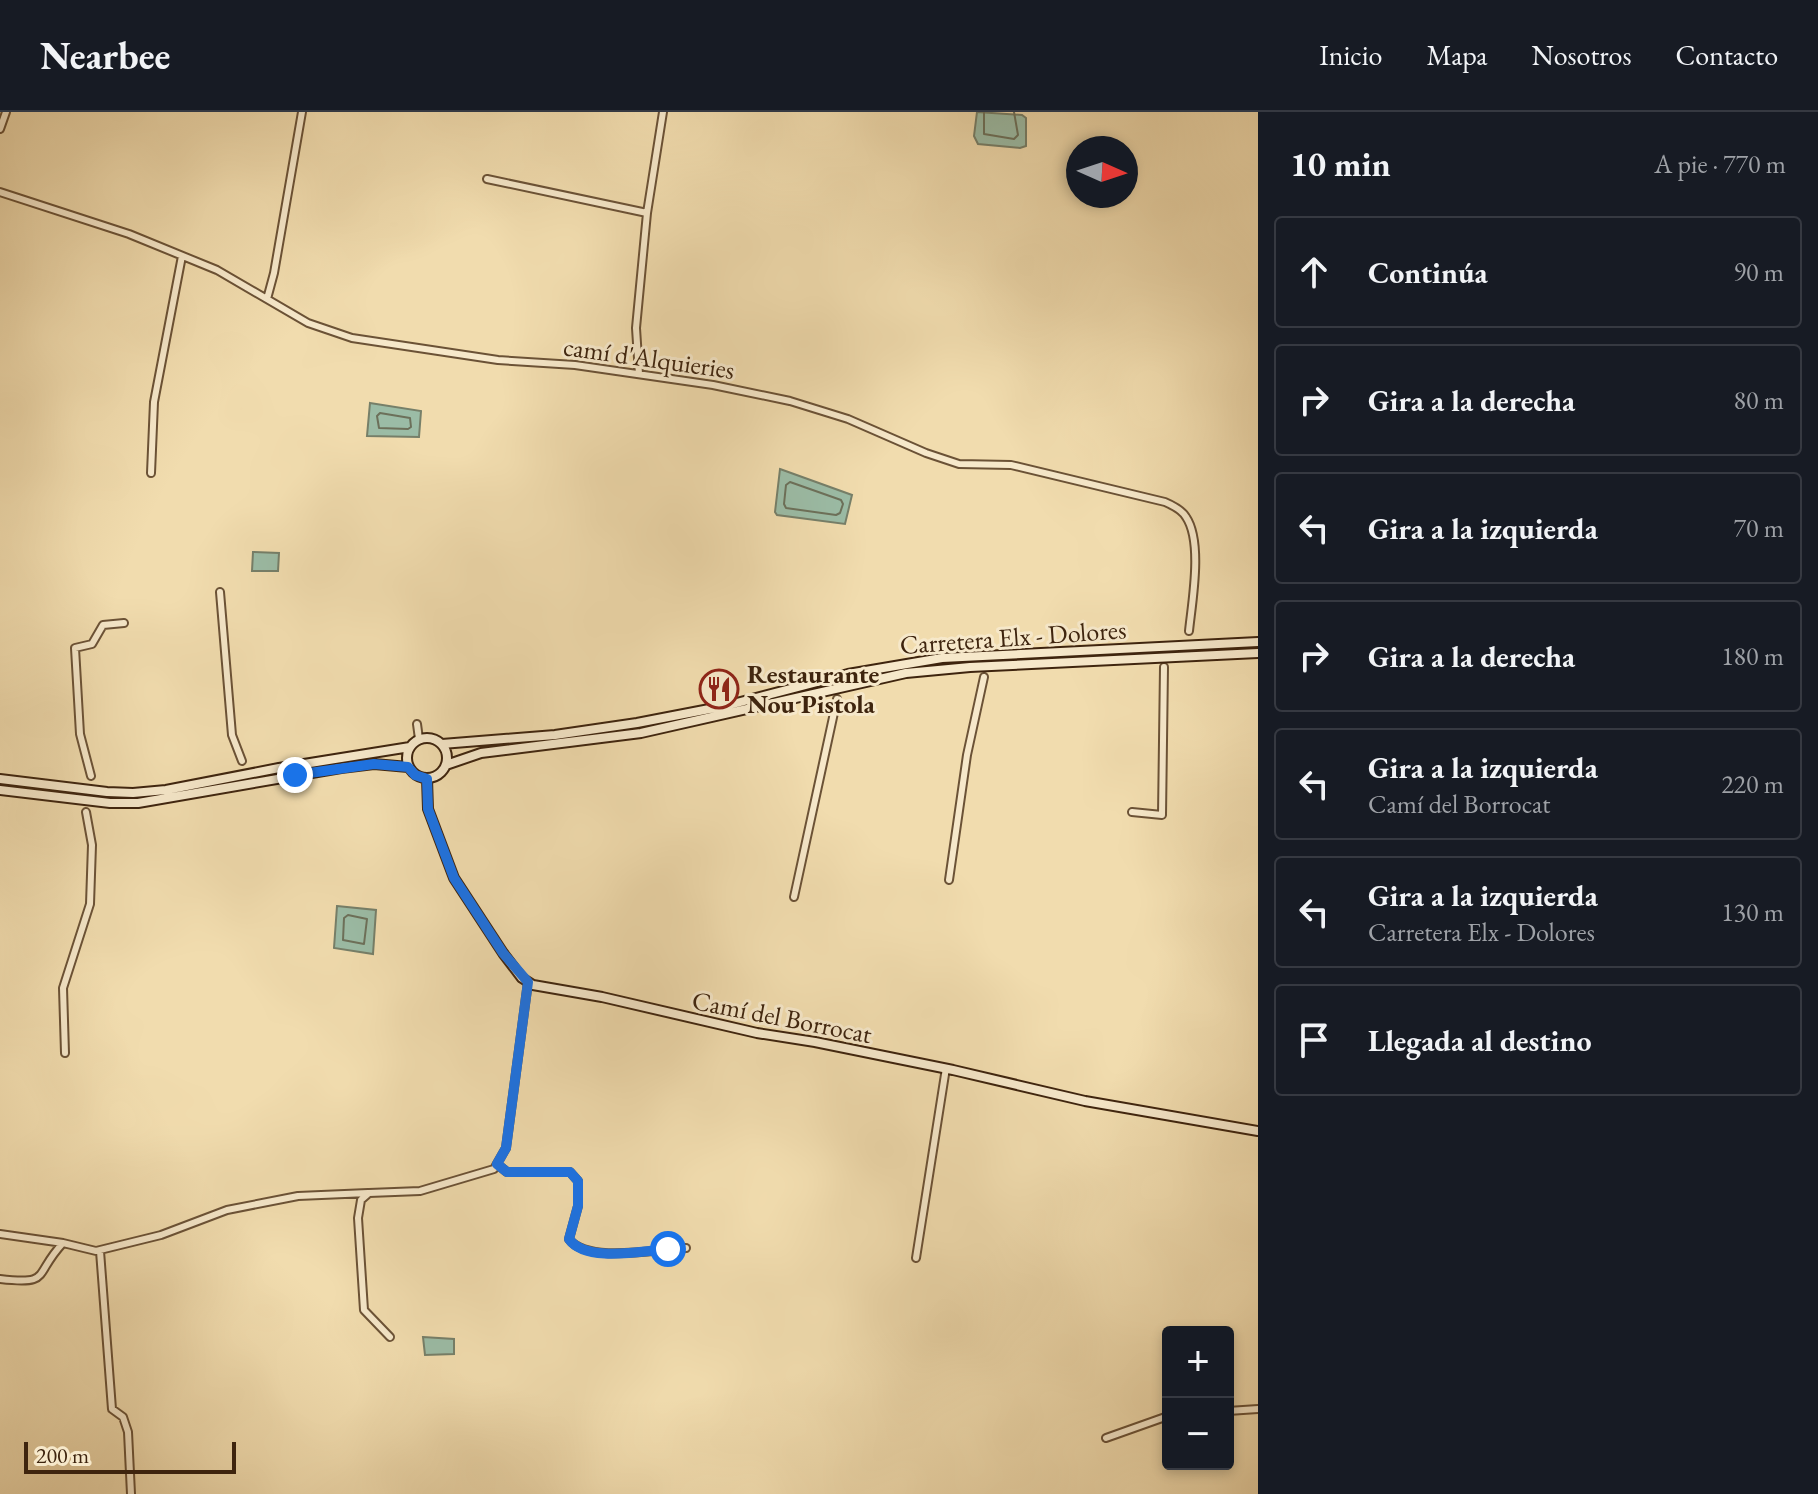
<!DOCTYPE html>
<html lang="es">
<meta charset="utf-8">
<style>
:root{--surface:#171b24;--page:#242831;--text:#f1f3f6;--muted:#9ea1a6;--line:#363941}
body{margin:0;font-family:"EB Garamond",serif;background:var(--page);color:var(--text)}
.controls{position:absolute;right:24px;bottom:24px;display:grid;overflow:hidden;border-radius:8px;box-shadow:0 4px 12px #0003}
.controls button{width:72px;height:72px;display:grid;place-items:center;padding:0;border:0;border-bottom:2px solid var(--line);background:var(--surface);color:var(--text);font:40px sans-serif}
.compass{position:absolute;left:1066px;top:24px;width:72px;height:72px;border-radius:50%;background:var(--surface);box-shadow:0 4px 12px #0003;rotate:93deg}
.scale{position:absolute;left:24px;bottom:20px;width:212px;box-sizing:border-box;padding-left:8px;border:4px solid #3e240e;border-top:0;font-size:22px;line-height:28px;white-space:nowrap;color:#3e240e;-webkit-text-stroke:6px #f6e8ca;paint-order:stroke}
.stop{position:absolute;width:24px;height:24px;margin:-18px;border:6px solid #1a73e8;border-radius:50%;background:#fff}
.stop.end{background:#1a73e8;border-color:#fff;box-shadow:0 2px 8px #0008}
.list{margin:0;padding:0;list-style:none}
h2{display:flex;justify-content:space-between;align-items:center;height:104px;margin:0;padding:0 32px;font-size:34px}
h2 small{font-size:26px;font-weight:400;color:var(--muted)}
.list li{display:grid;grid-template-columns:52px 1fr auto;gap:24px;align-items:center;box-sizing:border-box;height:112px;margin:0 16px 16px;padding:0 16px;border:2px solid var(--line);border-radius:8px}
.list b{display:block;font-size:30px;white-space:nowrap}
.list p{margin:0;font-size:26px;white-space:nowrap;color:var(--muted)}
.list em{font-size:26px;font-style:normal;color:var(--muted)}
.icon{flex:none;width:44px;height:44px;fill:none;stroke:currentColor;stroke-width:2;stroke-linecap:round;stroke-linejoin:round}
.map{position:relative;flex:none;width:1258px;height:1382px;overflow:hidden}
header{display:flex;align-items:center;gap:48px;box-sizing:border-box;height:112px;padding:0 40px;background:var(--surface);border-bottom:2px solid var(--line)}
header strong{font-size:38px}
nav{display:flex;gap:44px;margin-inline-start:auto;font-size:28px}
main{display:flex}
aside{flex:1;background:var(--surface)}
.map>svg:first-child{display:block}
</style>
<header>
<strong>Nearbee</strong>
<nav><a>Inicio</a><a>Mapa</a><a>Nosotros</a><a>Contacto</a></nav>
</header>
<main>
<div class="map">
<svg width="1258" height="1382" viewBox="0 0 1258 1382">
<rect width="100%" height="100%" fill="#f1dcae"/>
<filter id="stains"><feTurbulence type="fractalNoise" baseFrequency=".0025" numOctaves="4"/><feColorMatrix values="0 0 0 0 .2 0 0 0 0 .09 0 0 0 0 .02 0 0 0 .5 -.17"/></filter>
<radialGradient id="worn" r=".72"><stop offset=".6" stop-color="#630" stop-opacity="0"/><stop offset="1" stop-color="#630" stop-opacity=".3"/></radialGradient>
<!-- water -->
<path fill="#9bbca6" stroke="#767f69" stroke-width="2" d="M977,0L1022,3L1026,6V34L1020,36L978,32L974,24Z
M370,291L421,299L419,325L367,324Z
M780,357L852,383L845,412L777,403L775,400Z
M253,440L279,441L278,459H252Z
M337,794L376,798L373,842L334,836Z
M423,1225L454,1227V1242L425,1243Z"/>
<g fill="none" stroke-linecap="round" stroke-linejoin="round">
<!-- shore -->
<path stroke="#6c705a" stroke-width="2" d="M984,0V22L1014,27L1018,23L1014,0
M380,301L410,306L411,315L408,317L379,316L377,304Z
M790,370L841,388L843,392L840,401L836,403L786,396L784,392L786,373Z
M348,803L367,807L364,832L343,828L344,806Z"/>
<defs>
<path id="street" d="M0,17L6,0
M487,67L647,101L636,216L639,262
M0,80L129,122L217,158L308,211L352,226L498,248L575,253L713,273L790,289L848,307L926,341L959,352L1011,353L1165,390C1172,393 1182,398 1186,405C1203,430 1192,490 1189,519
M647,101L663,0
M267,187L274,161L302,0
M151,361L154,290L182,144
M220,480L232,623L242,649
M417,612L419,627
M91,664L80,622L75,536L92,532L103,513L124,511
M1132,700L1162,703L1164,555
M949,768L967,643L984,565
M794,785L837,587
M65,941L63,876L90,792L92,733L86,700
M497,1052L507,1060H570L578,1069V1094L569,1127C587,1152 657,1137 686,1136
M0,1122L63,1131
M100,1139L112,1297L123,1305L128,1320L131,1382
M916,1146L946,956
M0,1167C52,1173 33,1163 63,1131L96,1139L161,1123L227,1098L298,1084L368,1081
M390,1225L364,1198L358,1106L361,1088L369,1081L420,1079L494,1057L506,1036L528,870
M1228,1299L1258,1297
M1106,1326L1168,1304"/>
<path id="secondary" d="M407 646a20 20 0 1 1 40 0a20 20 0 1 1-40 0Z
M442,632L555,623L637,611L725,594L848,562L942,546L1258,530
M446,653L481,641L641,621L906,561L970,555L1258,541
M0,667L107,680L133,681L166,678L279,656L410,635
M427,667L428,697L454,766L503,841L522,866L533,873L602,885L757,921L815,930L953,958L1085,989L1258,1019
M0,678L110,691H138L341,656L374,652L408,655"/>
</defs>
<!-- street casing -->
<use href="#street" stroke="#6b5236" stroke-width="10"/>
<!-- secondary casing -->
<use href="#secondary" stroke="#3e240e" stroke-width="12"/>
<!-- street -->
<use href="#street" stroke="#f6e8ca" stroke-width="6"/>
<!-- secondary -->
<use href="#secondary" stroke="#f6e8ca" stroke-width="8"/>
</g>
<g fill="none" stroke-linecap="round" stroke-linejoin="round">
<!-- route -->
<path stroke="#1a73e8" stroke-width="10" d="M295,663L374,652L408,655L415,663L427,667L428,697L454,766L503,841L528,870L506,1036L497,1052L507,1060H570L578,1069V1094L569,1127C586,1151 641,1139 668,1137"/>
</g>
<!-- icons -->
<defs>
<symbol id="restaurant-ring" viewBox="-11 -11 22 22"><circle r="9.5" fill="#f6e8ca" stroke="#8f2418" stroke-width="1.5"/><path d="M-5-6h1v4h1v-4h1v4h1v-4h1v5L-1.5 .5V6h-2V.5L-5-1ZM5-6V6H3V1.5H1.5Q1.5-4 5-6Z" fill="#8f2418"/></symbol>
</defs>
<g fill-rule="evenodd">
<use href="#restaurant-ring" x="697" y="555" width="44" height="44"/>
</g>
<g text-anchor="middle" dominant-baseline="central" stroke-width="6" stroke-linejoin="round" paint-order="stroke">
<!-- street labels -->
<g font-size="26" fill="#3e240e" stroke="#f6e8ca">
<text transform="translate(649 246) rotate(8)">camí d'Alquieries</text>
<text transform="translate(1013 525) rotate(-4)">Carretera Elx - Dolores</text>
<text transform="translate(782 905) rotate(11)">Camí del Borrocat</text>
</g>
<!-- poi labels -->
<g font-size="26" font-weight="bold" fill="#3e240e" stroke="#f6e8ca" text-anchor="start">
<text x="747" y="562">Restaurante<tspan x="747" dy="30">Nou Pistola</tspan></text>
</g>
</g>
<rect width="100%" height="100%" filter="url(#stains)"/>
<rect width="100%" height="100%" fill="url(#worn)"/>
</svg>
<div class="controls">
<button>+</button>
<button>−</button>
</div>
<svg class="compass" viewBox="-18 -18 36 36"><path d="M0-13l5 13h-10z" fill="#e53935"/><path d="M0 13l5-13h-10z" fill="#9ea1a6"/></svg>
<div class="scale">200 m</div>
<div class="stop" style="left:668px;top:1137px"></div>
<div class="stop end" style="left:295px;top:663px"></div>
</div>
<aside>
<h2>10 min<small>A pie · 770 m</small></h2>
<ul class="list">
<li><svg class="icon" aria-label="ahead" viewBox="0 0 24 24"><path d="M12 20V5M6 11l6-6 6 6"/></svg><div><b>Continúa</b></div><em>90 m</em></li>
<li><svg class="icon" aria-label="right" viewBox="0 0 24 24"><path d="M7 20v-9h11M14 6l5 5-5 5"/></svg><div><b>Gira a la derecha</b></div><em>80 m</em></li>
<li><svg class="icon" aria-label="left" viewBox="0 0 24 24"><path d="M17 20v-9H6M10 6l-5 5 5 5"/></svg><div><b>Gira a la izquierda</b></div><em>70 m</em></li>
<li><svg class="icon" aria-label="right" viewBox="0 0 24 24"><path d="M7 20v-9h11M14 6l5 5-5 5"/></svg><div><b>Gira a la derecha</b></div><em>180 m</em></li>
<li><svg class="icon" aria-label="left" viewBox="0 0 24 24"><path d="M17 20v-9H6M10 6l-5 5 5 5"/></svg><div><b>Gira a la izquierda</b><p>Camí del Borrocat</p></div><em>220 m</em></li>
<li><svg class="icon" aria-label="left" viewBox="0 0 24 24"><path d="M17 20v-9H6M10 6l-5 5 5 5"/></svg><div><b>Gira a la izquierda</b><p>Carretera Elx - Dolores</p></div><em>130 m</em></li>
<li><svg class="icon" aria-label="arrive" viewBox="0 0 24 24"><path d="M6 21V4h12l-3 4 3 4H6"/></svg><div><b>Llegada al destino</b></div></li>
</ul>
</aside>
</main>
